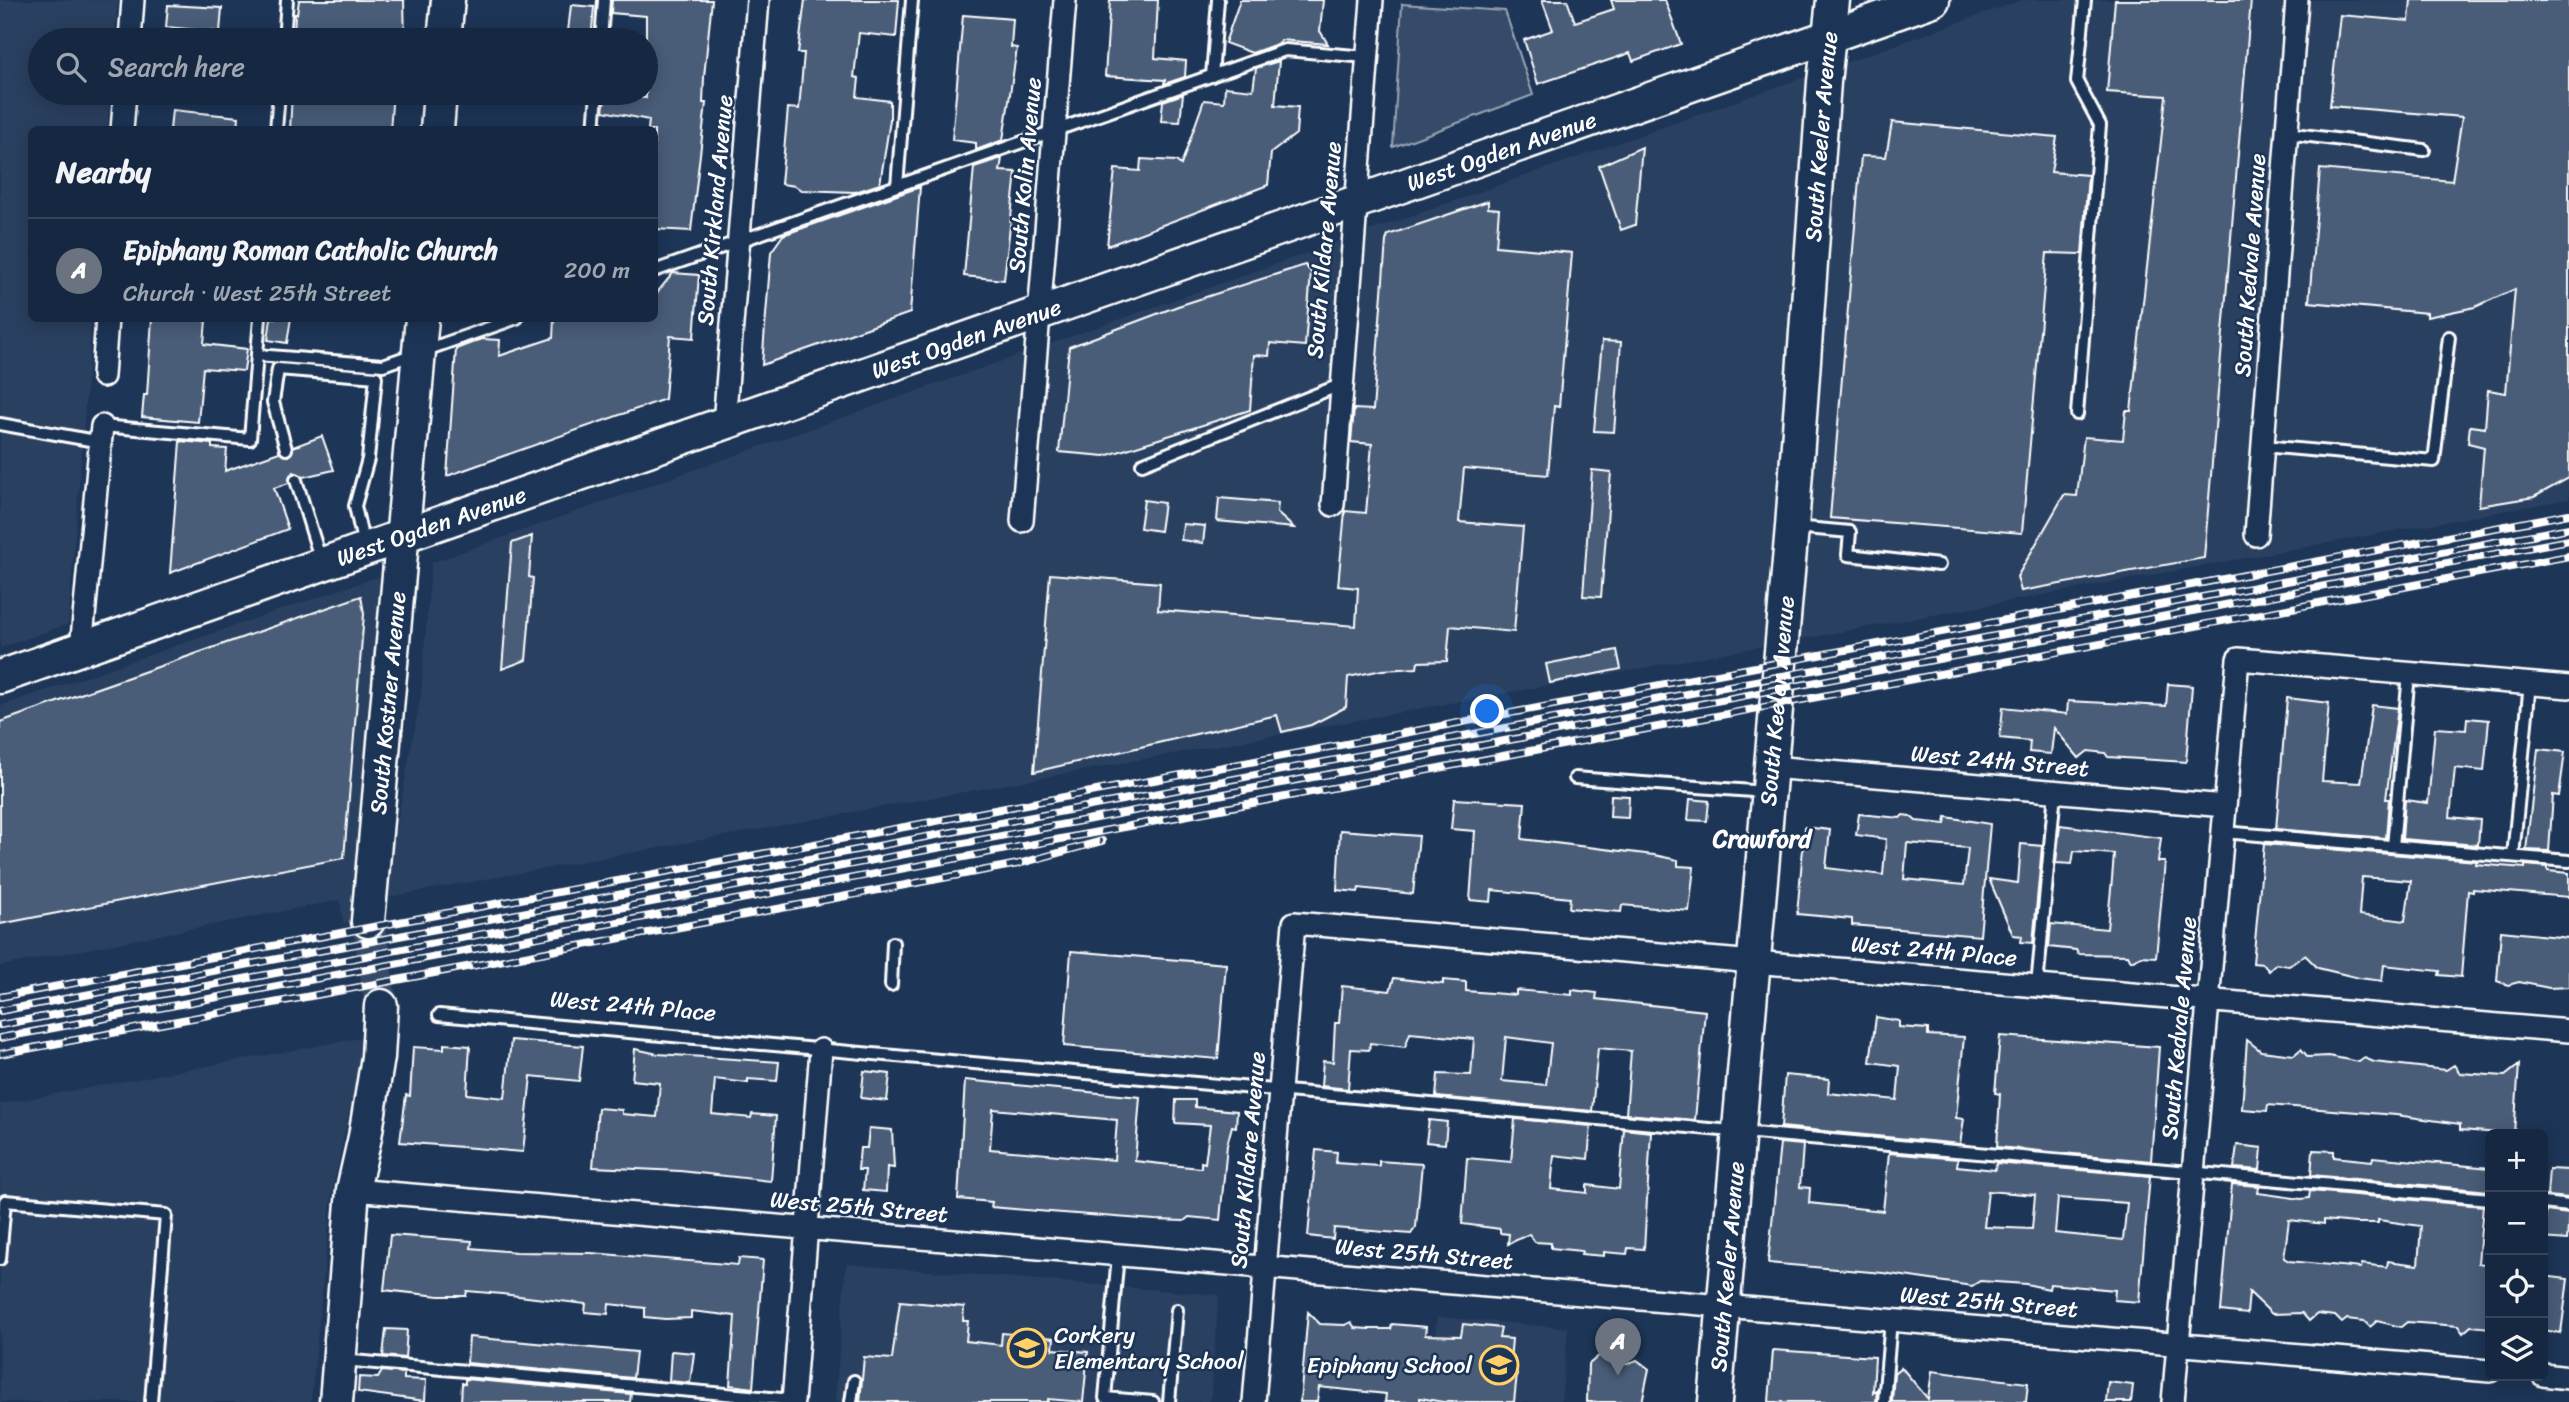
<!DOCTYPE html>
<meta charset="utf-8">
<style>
:root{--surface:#162841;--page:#23344c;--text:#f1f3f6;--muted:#9ea6b1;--line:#35445a;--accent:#ea580c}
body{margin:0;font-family:Sriracha,sans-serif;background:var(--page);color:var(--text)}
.controls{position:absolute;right:21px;bottom:21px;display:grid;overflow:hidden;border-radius:10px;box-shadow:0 4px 18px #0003}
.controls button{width:63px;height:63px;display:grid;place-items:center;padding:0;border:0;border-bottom:2px solid var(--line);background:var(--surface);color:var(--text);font:35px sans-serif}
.you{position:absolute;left:1488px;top:712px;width:24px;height:24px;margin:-18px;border:5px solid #fff;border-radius:50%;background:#1a73e8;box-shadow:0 0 0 10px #1a73e833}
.badge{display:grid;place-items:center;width:46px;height:46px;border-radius:50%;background:var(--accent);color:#fff;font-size:23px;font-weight:700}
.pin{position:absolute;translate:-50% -58px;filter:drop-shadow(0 2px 4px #0008)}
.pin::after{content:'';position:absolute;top:37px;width:24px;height:21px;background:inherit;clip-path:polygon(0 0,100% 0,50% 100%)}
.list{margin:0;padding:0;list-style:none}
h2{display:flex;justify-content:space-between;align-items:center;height:91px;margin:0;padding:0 28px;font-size:30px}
h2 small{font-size:23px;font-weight:400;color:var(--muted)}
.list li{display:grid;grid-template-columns:46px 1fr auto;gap:21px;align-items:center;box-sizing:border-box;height:105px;padding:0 28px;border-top:2px solid var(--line)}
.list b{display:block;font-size:26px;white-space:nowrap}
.list p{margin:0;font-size:23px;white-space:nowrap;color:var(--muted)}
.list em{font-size:23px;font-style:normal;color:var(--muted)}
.icon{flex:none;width:38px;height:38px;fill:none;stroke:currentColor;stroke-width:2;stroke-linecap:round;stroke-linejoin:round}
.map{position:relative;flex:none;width:2569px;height:1402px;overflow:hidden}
.search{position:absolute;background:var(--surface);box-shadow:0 4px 18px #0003;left:28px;top:28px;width:630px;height:77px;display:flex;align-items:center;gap:18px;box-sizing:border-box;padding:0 24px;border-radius:38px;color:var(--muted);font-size:26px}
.panel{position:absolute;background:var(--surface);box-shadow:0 4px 18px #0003;left:28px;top:126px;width:630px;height:196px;border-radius:10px}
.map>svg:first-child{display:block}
</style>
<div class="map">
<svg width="2569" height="1402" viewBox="0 0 2569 1402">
<rect width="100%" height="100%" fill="#1d3557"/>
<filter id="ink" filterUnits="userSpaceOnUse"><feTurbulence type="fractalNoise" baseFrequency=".0143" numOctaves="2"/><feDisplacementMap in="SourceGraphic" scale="14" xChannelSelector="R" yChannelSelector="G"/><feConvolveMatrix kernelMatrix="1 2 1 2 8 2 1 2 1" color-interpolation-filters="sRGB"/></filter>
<g filter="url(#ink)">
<!-- built -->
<path fill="#2a4161" d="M0,0H118L114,40H40V93H110L107,129L32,130V318L92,319L68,624L0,648Z
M2022,0H2569V499L383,898L421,694L431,563Z
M380,576L353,921L343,923L340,900L0,966V706Z
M365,1037L332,1192L311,1402H0V1104Z
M846,1264L1219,1295L1210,1402H835Z
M1437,1317L1568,1328L1561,1402H1430Z"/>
<!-- green -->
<path fill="#364b69" stroke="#9aa5b4" stroke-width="2" d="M1402,4L1505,11L1533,95L1393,147Z"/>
<!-- building -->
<path fill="#4a5d79" stroke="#fff" stroke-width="2" fill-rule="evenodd" d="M299,0H404L405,40L318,37V40H294L295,14H297Z
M612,0H712L704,77L703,103H706L691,231L654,229V130H648L649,120L603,111L606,93L646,98V16L611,13Z
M805,0H899L896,37L859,33L854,77L859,78L857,97L890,101V120L880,184L855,192L801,190L795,186L781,184L788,108L799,109L804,53H798Z
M1110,0H1158L1155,58L1186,61L1185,77L1164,84L1165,80L1105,76Z
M1240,0H1323L1320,31L1328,44L1281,40L1280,43L1252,53L1225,43Z
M1542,0H1567L1575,22L1614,9L1611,0H1665L1681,44L1633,61L1630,53L1538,84L1524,40L1553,30Z
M2115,0H2251L2204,558L2021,591L2017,577L2064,495L2077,496L2084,437L2123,440L2126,411H2131L2166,96L2107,92Z
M2411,0H2569V478L2534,497L2479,506L2484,447L2468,443L2470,426L2485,428L2488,390L2506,393L2515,289L2475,307L2427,317V313L2309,302L2320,169L2452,181L2462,117L2330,106L2340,15L2409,21Z
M168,5L222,8L220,32L166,27Z
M571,5L594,7L591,40H567Z
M963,15L1013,19L1011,47L1017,48L1003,140L976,150V143L952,140Z
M1279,61L1275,105L1298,107L1296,134L1271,153L1268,185L1107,246L1115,169L1140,171L1141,159L1176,161L1181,165L1204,100L1224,102L1225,87L1253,90L1256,68Z
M292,93H393L390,130H290Z
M1183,94L1180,122L1161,121L1163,101Z
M172,110L239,117L238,130H170Z
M1892,122L2057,137L2051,172L2088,175L2082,254L2047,253L2022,533L1830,518L1861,156L1886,157Z
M1642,147L1635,225L1621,230L1599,166Z
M1002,158L1000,171L1016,172L1004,280L964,276L974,167Z
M920,187L910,313L762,365L771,252L783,235Z
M1488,201V208L1499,209L1496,246L1572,253L1559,407L1554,406L1548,475L1464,468L1459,522L1523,527L1514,632L1450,626L1447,661L1418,662L1417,668L1382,670L1348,677L1346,707L1311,725L1282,732L1277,715L1034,772L1050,574L1160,583L1158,610L1356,626L1358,588L1338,586L1345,511L1366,513L1372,444L1351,442L1354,409L1373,410L1386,241L1388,235Z
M1305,265L1311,272L1305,346L1270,343L1269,356L1254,355L1250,410L1105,456L1059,452L1069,347L1178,306Z
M673,273L699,275L694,338L670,336L665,399L447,476L456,349L482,339L500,340L499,356L553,338L554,318H654L656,294Z
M152,318L206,320L204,344L247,349L244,371L203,368L198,422L142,417L144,395H147Z
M271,318H291L287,343L268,340Z
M1602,341L1621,342L1614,432L1594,431Z
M322,436L334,470L303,477L294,472L290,475L289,483L274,488L288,529L170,573L180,441L212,444V448L227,449L225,471L279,452L289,456L293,447Z
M1592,470L1611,472L1601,597L1583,596Z
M1219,498L1278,503L1277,513L1294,528L1217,521Z
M1144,500L1164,503L1160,531L1140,528Z
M1183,524L1205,526L1203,543L1181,540Z
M532,536L529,577L533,578L526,660L502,669L512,543Z
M361,596L364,614L344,858L0,924V722Z
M1617,650L1621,669L1550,683L1546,664Z
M2168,684L2192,686L2186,762L2108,757L2105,753L2088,751L2079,758L2054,728L2051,754L2029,752L2030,741L2000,738L2003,707L2067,714L2068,701L2166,706Z
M2287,698L2329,703L2322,781L2361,783L2372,705L2398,708L2386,799H2389L2386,838L2276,829Z
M2467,718L2489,720L2484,771L2455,768L2450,817L2480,820L2478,845L2402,839L2405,800L2428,803L2435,728L2466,730Z
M2538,749L2565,752L2559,796L2553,795L2549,851L2526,850Z
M1611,795L1629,796L1628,818L1610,817Z
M1454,799L1525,803L1522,839L1654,855L1678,860V866L1694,867L1689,911L1622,905L1621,912L1569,908L1570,898L1492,890L1491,902L1470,900L1475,831L1451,829Z
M1690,799L1709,801L1707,821L1688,820Z
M1859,814L1900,818L1903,815L1910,816L1916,821L1945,824L1946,817L1990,824L1980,936L1852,925V919L1797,914L1805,827L1830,830L1826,868L1883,875L1886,839L1856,835ZM1907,843L1968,848L1964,885L1904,879Z
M2060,825L2161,838L2158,862H2165L2156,957L2141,956L2131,961L2128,955L2078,954L2076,950L2049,947L2051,924L2107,929L2112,879L2114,854L2074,851L2072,864L2056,863Z
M1340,830L1419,836L1413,894L1359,888L1358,892L1337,890Z
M2021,844L2042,846L2033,943L2021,942L2022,936L2013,935L1989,879L2018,883Z
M2264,844L2477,861L2476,864L2525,868V865L2548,867V871L2569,873V897L2473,889V892L2468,891L2461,977L2439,975L2440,971L2384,965L2382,981L2359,978L2318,968L2305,955L2289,966L2276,964L2269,971L2263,964L2253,963ZM2362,877L2411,881L2405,921L2359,915Z
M2501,931L2569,938V987L2549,988L2519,982L2508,985L2497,981Z
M1071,951L1226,964L1218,1059L1064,1046Z
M1394,978L1443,984V980L1466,982V991L1516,995V990L1572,995V990L1597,993L1596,999L1705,1011L1695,1120L1626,1114L1631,1051L1598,1048L1592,1111L1436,1097L1438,1074L1471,1075L1474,1039L1410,1033L1405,1047L1370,1043L1369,1050L1351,1049L1348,1089L1321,1086L1323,1061L1333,1062L1335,1023H1339L1342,986L1390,991ZM1506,1037L1551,1043L1546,1085L1502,1081Z
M1876,1017L1899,1021V1027L1928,1029V1035L1964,1037L1956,1118L1964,1119L1960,1144L1781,1127L1785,1075L1829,1079L1828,1093L1897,1100L1900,1066L1870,1062Z
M2000,1036L2159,1047L2151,1161L1997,1147L2000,1094L1995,1093Z
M511,1040L583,1046L579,1081L531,1076L523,1152L400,1142L406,1095L410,1096L413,1047L444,1049V1044L470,1046L467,1094L505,1098Z
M2247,1040L2261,1051L2294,1055L2301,1049L2308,1057L2329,1056L2359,1062L2364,1058L2374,1062L2446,1070L2454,1065L2460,1073L2505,1076L2519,1065L2514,1134L2460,1130V1124L2396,1115L2268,1105L2267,1111L2242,1109Z
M635,1049L658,1054L779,1062L777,1081L748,1079V1083L715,1079L712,1114L751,1118L752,1114L776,1116L771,1181L680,1171L593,1167L598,1108L622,1110V1114L657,1117L660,1083L632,1080Z
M864,1071L890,1074L887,1101L861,1098Z
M965,1080L1140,1097L1135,1161L1180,1166L1201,1168V1162L1205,1163L1210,1125L1175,1123L1176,1100H1195V1107L1237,1111L1236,1127L1232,1126L1227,1145L1220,1220L1189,1217L1184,1221L1155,1220L1050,1212L991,1207L992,1202L958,1199ZM993,1109L1117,1120L1114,1160L990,1149Z
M1515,1119L1591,1126L1588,1159L1554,1155L1551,1189L1587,1193V1185L1619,1189L1624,1129L1651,1132L1644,1249L1628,1248L1627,1254L1604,1252V1256L1581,1254L1582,1251L1551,1248V1243L1535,1242L1529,1234L1508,1244L1509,1234L1500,1233V1229L1462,1224L1467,1158L1511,1162Z
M1429,1120L1447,1122L1445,1144L1426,1142Z
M869,1128L892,1130L894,1168L887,1167L886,1192L863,1190L865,1170H858L860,1148H867Z
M1780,1143L1803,1145L1800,1187L1810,1188L1809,1203L1883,1211L1889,1153L1958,1159L1957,1166L1995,1170L1996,1163L2150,1176L2139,1302L2114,1300L2115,1290L2050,1284L2049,1289L2026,1284L1980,1281L1972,1286L1883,1273L1768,1263ZM1988,1191L2035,1195L2032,1229L1984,1227ZM2058,1198L2127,1203L2123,1240L2055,1233Z
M2237,1145L2262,1148L2260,1170L2234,1168Z
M1316,1150L1337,1152L1336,1163L1379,1166V1161L1422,1164L1416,1227L1411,1234L1334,1228L1333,1239L1308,1236Z
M2313,1150L2334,1151V1157L2372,1161L2373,1157L2490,1168V1191L2311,1175Z
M2549,1169L2569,1170V1198L2547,1196Z
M2232,1184L2259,1186L2258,1193L2301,1199L2309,1198L2310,1191L2483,1206L2478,1263L2490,1265V1328L2471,1326L2463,1333L2458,1326L2407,1322L2401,1327L2377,1321L2370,1327L2364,1321L2347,1319L2342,1323L2335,1316L2317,1314L2309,1321L2302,1313L2272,1314L2249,1292L2247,1314L2221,1311ZM2289,1220L2324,1224V1220L2356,1223H2378V1220L2421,1226L2418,1265L2388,1261L2387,1267L2362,1264L2361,1268L2289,1261L2284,1258Z
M2546,1211L2569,1214L2567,1240L2543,1238Z
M390,1235L472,1241L471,1248L516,1252L591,1253L738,1265L739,1258L763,1260L753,1388L730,1385L735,1316L691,1311V1318L665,1319L645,1317V1308L609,1304L608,1314L585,1312L586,1304L502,1294L467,1291L466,1296H439L384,1290Z
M2543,1276L2568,1279L2561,1333L2543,1330Z
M900,1301L964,1307L963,1321H968L966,1341L1001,1345L1002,1333L1054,1338L1053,1349L1088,1352L1083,1402L1048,1399V1402H860L864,1357L892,1359Z
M1308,1312L1320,1324L1345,1325L1351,1322L1355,1328L1369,1329H1391L1392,1324L1426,1327L1425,1335L1461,1336L1463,1324L1501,1328L1499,1338L1512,1339L1509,1372L1517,1373L1514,1402H1443L1420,1398V1402H1385L1386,1394L1319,1387L1317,1402H1300Z
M386,1329L407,1330L405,1358L383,1356Z
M469,1337L636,1352L633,1378L467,1363Z
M1773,1350L1875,1357L1873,1393L1877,1389L1876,1402H1769Z
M671,1351L694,1353L690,1383L669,1381Z
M1601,1354L1609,1362L1627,1364L1637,1360L1649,1369L1642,1402H1587L1588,1365Z
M1901,1367L1928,1399L1932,1371L2028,1383L2026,1402H1892L1894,1373Z
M382,1371L404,1373V1379L426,1380L425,1401L358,1392L359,1377L378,1378Z
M465,1379L631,1394L630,1402H461L462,1383L465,1384Z
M2108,1382L2133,1385L2131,1402H2106Z"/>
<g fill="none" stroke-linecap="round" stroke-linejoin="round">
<!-- secondary-tunnel -->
<path stroke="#344968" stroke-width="32" stroke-dasharray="32 16" stroke-linecap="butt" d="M368,921L381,1006"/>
<defs>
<path id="lane" d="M284,40L287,0
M601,40L604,0
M1212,76L1218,0
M276,130L279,93
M594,130L597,93
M2286,133L2424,150
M897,186L912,0
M654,271L1285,50L1367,57
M257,355L383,365L517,318
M2077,414L2100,125L2077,82L2085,0
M0,424L101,442
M102,426L250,439L260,318
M2263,446L2434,461L2449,337
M286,449L273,402L278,369L376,377L368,459L355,506L364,546
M1142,464L1340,385
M296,480L321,561
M1795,527L1850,532L1848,555L1939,565
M1575,778L1766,792
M2223,832L2569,861
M2393,846L2409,674
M2513,856L2530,683
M891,985L893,943
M2037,986L2055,792
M439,1015L2490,1199
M2543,1203L2569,1206
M1118,1255L1105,1398L1153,1402
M0,1259L5,1201L166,1215L151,1402
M342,1360L793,1400
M851,1402L854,1381
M1169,1402L1177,1310
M1884,1402L1891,1320"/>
<path id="street" d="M130,40L133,0
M122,130L125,93
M103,376L107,318
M724,424L758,0
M1333,505L1372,0
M1022,521L1065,0
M2256,535L2297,0
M81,649L102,426
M1771,767L2225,806
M353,1190L2490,1371
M2543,1375L2569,1378
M793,1402L821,1050
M1254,1402L1294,923L2569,1031
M2173,1402L2238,659L2569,687"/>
<g id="secondary">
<path d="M444,40L448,0"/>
<path d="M437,130L440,93"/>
<path id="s1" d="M0,677L1933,0"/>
<path id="s2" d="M368,921L422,318"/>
<path d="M336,1402L353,1190L365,1137L378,1057L381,1006"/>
<path id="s3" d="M1715,1402L1792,527L1824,82L1833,0"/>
</g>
</defs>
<!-- lane casing -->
<use href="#lane" stroke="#fff" stroke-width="16"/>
<!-- street casing -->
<use href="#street" stroke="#fff" stroke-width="26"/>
<!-- secondary casing -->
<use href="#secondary" stroke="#fff" stroke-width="37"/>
<!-- lane -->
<use href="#lane" stroke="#1d3557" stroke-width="10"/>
<!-- street -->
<use href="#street" stroke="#1d3557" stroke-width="21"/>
<!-- secondary -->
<use href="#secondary" stroke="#1d3557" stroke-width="32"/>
<defs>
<path id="rail" d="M0,997L2569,514
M0,1011L2569,528
M0,1025L2569,540
M0,1038L2569,556
M0,1054L1018,864L1102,841"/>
</defs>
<!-- rail casing -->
<use href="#rail" stroke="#fff" stroke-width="8"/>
<!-- rail -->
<use href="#rail" stroke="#1d3557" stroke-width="5" stroke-dasharray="16" stroke-linecap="butt"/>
</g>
</g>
<!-- icons -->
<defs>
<symbol id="school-ring" viewBox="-11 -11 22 22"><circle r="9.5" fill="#1d3557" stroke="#ffd166" stroke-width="1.5"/><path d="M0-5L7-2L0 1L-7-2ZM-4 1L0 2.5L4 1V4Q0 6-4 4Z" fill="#ffd166"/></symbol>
</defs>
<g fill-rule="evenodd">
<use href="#school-ring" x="1005" y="1326" width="44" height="44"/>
<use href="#school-ring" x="1477" y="1343" width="44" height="44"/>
</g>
<g text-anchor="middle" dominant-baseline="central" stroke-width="5" stroke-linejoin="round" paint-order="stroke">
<!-- street labels -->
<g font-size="23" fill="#fff" stroke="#1d3557">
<text stroke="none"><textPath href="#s3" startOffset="1270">South Keeler Avenue</textPath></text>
<text stroke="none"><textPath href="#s1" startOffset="1591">West Ogden Avenue</textPath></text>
<text transform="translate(1025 175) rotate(-85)">South Kolin Avenue</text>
<text transform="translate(715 210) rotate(-85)">South Kirkland Avenue</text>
<text transform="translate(1324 250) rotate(-85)">South Kildare Avenue</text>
<text transform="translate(2250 265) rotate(-86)">South Kedvale Avenue</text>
<text stroke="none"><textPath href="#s1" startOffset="1024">West Ogden Avenue</textPath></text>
<text stroke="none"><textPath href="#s1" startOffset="457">West Ogden Avenue</textPath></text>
<text stroke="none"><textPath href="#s3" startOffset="704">South Keeler Avenue</textPath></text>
<text stroke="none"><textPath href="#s2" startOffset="219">South Kostner Avenue</textPath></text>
<text transform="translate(2000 761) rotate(5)">West 24th Street</text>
<text transform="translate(1934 951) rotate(5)">West 24th Place</text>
<text transform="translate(633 1006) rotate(5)">West 24th Place</text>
<text transform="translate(2179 1028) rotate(-85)">South Kedvale Avenue</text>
<text transform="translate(1248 1160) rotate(-85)">South Kildare Avenue</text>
<text transform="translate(859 1207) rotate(5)">West 25th Street</text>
<text transform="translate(1424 1254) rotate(5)">West 25th Street</text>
<text stroke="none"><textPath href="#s3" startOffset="136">South Keeler Avenue</textPath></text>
<text transform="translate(1989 1302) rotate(5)">West 25th Street</text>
</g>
<!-- poi labels -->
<g font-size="23" fill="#fff" stroke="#1d3557" text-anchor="start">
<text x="1054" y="1335">Corkery<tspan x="1054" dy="26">Elementary School</tspan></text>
<text x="1472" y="1365" text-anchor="end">Epiphany School</text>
</g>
<!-- neighbourhood labels -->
<g font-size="24" font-weight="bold" fill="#fff" stroke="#1d3557">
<text x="1762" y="839">Crawford</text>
</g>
</g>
</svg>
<div class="controls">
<button>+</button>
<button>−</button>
<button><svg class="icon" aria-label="locate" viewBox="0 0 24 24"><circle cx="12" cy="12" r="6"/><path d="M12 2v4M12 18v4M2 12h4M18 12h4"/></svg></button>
<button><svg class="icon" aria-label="layers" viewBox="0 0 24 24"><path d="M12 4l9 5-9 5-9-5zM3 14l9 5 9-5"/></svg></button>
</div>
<div class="you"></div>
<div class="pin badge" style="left:1618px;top:1376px;background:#6b7280">A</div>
<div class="search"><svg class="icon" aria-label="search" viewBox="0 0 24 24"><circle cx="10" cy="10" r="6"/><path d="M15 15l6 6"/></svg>Search here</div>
<section class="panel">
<h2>Nearby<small></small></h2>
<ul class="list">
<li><span class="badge" style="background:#6b7280">A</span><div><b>Epiphany Roman Catholic Church</b><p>Church · West 25th Street</p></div><em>200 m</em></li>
</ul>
</section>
</div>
